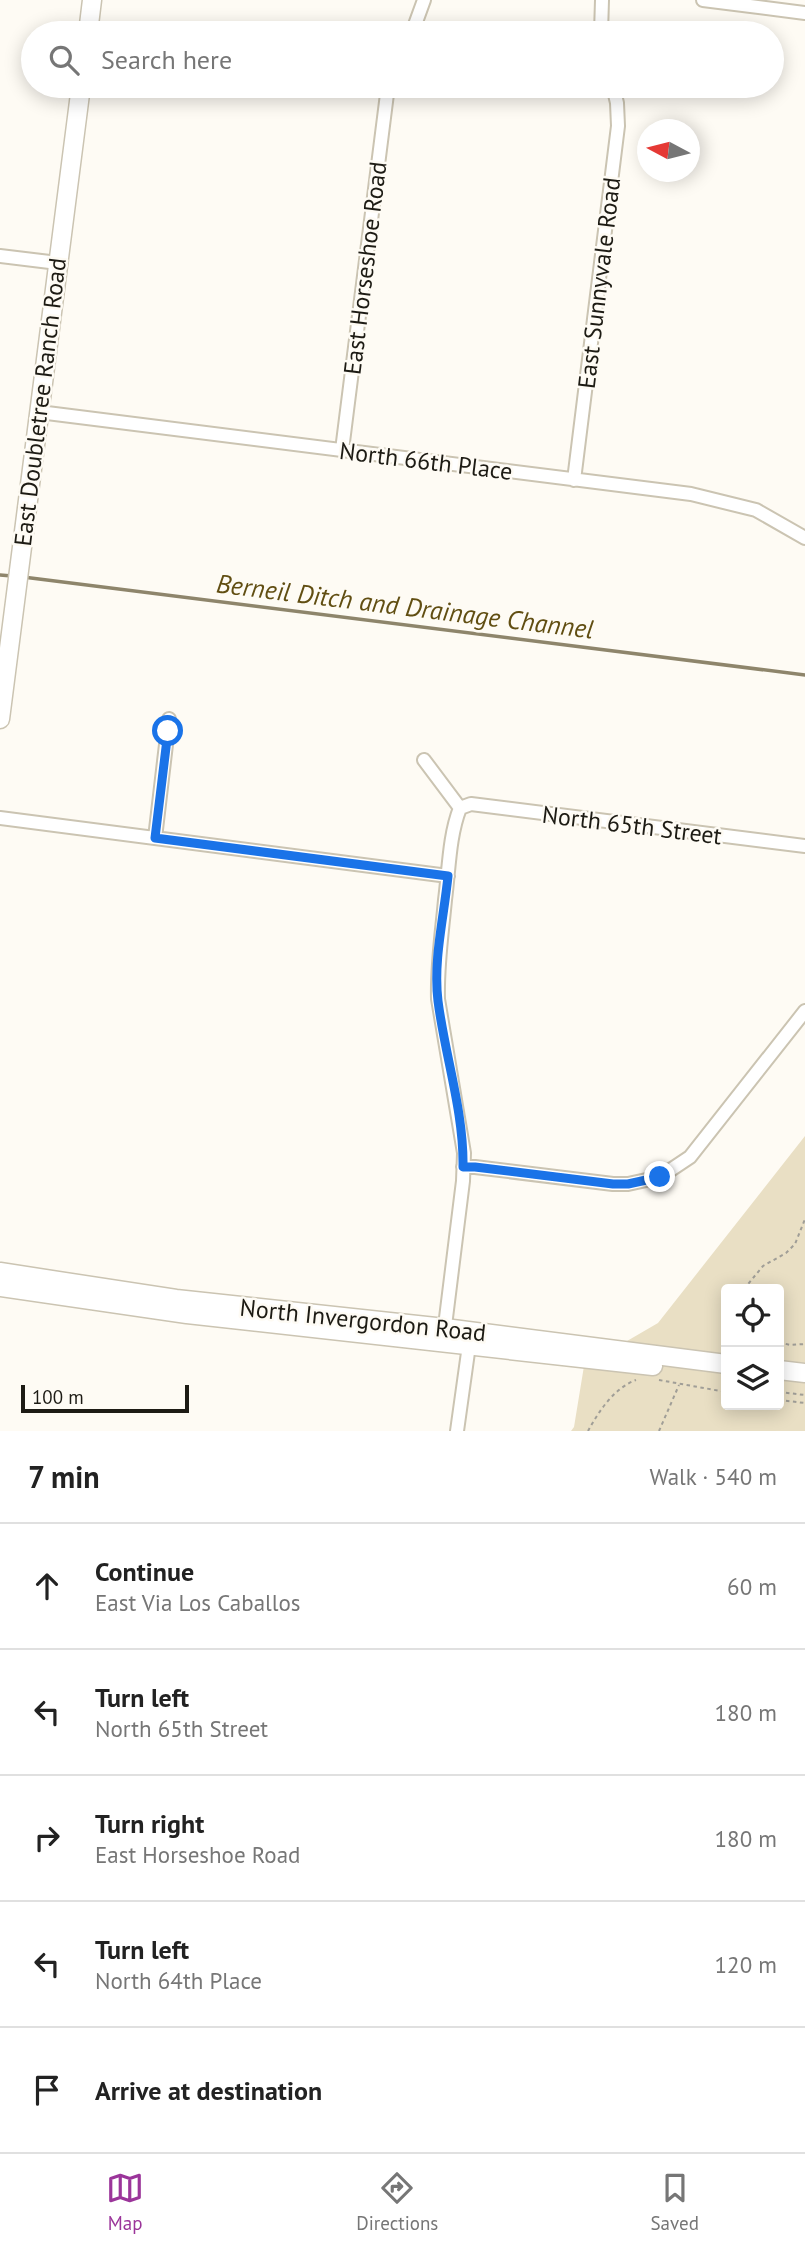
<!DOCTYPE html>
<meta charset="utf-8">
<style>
:root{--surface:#fff;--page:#f2f2f2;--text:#222;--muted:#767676;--line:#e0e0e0;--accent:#9b359a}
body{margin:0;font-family:"PT Sans",sans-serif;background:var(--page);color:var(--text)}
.controls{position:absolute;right:21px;bottom:21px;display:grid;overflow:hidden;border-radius:7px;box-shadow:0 4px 18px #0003}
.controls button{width:63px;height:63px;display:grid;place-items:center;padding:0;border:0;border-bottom:2px solid var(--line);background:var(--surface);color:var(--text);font:35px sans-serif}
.compass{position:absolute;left:637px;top:119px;width:63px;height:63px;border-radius:50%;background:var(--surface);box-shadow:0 4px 18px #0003;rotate:277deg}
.scale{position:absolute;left:21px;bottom:18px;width:168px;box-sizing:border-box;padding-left:7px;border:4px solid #1d1b14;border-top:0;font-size:19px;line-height:24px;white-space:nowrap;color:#1d1b14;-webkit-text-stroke:5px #fefbf4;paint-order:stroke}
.stop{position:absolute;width:21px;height:21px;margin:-16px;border:5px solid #1a73e8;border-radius:50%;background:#fff}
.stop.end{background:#1a73e8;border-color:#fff;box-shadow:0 2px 7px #0008}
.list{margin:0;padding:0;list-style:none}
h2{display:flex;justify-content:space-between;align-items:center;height:91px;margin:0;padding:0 28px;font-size:30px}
h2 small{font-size:23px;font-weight:400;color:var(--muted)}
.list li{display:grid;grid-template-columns:46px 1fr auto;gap:21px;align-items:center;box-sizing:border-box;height:126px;padding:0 28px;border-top:2px solid var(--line)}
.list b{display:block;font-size:26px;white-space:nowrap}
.list p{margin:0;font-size:23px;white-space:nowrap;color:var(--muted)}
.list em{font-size:23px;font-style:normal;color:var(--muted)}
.icon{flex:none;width:38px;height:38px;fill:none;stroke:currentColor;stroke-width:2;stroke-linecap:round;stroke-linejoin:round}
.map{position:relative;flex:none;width:805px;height:1431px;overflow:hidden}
.search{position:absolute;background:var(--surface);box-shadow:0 4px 18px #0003;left:21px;right:21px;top:21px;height:77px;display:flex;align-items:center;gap:18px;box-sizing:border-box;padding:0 24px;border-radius:38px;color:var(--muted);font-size:26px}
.sheet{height:721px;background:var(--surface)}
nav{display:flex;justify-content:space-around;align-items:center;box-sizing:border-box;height:98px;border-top:2px solid var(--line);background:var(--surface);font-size:19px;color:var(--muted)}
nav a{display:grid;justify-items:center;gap:4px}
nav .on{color:var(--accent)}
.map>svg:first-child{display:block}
</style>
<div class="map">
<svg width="805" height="1431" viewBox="0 0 805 1431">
<rect width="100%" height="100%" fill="#fefbf4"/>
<!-- green -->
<path fill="#e9dfc4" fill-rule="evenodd" d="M805,1136V1431H571L574,1427L584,1366L658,1323ZM726,1289H779V1405H726Z"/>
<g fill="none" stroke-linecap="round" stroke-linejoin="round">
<!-- stream -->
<path stroke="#8e856b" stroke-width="3.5" d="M0,575L12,576
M23,577L805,675"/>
<defs>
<path id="street" d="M703,0L805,13
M412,33L424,0
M601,33L602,0
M0,256L58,263
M39,412L691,494L756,510L805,538
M342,450L388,86
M574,480L618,126L617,103L613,86
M424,760L460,808
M460,808L471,804L805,846
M0,818L448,876
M155,838L169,719
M463,1167H475L613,1184H628L660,1177L690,1157L805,1011
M444,1334L463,1181L464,1153L438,999C437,965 442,933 445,900C449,870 449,836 460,808
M457,1431L470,1338"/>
<path id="secondary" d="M88,33L92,0
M0,719L81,86
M0,1272L176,1299L445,1328L726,1364
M0,1287L187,1314L653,1366
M779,1370L805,1373"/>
</defs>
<!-- street casing -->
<use href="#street" stroke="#cbc4b2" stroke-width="16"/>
<!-- secondary casing -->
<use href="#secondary" stroke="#cbc4b2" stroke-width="21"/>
<!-- path -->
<path stroke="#a09e97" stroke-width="2" stroke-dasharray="3.5 3.5" stroke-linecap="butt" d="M744,1289L763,1266L786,1253L795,1244L805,1219
M779,1342L790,1345L805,1344
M659,1380L726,1392
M779,1392L805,1395
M779,1400L805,1403
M588,1431C599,1411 614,1388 636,1380
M659,1431L679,1385"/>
<!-- street -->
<use href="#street" stroke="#fff" stroke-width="12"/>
<!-- secondary -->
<use href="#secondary" stroke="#fff" stroke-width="18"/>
</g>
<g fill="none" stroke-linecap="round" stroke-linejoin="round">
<!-- route -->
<path stroke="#1a73e8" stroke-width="9" d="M168,731L155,838L448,876C444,917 433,960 438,1001C445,1056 464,1112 463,1167H475L613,1184H628L660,1177"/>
</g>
<g text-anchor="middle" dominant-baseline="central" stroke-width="5" stroke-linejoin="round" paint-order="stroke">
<!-- street labels -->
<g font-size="24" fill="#1d1b14" stroke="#fefbf4">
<text transform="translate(365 268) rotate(-83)">East Horseshoe Road</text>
<text transform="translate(599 283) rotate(-83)">East Sunnyvale Road</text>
<text transform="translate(40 402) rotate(-83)">East Doubletree Ranch Road</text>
<text transform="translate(426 461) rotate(7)">North 66th Place</text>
<text transform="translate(632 825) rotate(7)">North 65th Street</text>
<text transform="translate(363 1320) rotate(6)">North Invergordon Road</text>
</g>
<!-- water labels -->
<g font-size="26" font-style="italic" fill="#614e12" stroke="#fefbf4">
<text transform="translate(405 606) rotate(7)">Berneil Ditch and Drainage Channel</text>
</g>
</g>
</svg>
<div class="controls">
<button><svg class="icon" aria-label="locate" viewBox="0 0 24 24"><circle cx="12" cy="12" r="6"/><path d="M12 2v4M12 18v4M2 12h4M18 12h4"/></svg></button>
<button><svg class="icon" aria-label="layers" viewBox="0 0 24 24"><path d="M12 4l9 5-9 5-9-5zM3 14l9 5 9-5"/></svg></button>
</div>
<svg class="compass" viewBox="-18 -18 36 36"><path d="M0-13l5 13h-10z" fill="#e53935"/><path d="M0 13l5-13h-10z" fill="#767676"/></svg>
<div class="scale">100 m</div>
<div class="stop" style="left:168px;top:731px"></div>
<div class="stop end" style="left:660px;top:1177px"></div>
<div class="search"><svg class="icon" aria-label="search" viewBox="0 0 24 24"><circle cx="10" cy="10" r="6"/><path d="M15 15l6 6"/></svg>Search here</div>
</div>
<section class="sheet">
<h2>7 min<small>Walk · 540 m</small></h2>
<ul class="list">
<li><svg class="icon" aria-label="ahead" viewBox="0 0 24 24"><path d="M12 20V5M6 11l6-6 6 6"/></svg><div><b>Continue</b><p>East Via Los Caballos</p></div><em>60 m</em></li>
<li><svg class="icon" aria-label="left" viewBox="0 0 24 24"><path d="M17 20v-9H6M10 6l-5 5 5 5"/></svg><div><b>Turn left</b><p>North 65th Street</p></div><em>180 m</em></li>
<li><svg class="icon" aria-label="right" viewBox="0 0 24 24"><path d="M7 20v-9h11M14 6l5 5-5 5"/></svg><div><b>Turn right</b><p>East Horseshoe Road</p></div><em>180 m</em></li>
<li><svg class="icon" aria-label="left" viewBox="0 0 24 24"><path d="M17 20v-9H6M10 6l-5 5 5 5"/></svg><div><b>Turn left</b><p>North 64th Place</p></div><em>120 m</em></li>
<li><svg class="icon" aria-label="arrive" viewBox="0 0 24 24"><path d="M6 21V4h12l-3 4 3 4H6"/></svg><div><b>Arrive at destination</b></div></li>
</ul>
</section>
<nav>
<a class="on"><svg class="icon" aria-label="map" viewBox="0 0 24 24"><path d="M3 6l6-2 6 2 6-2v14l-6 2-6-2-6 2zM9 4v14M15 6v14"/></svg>Map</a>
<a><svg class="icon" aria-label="directions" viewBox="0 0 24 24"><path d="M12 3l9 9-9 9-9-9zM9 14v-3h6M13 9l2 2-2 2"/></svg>Directions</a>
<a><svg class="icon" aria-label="saved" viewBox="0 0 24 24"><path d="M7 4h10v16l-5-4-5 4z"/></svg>Saved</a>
</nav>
